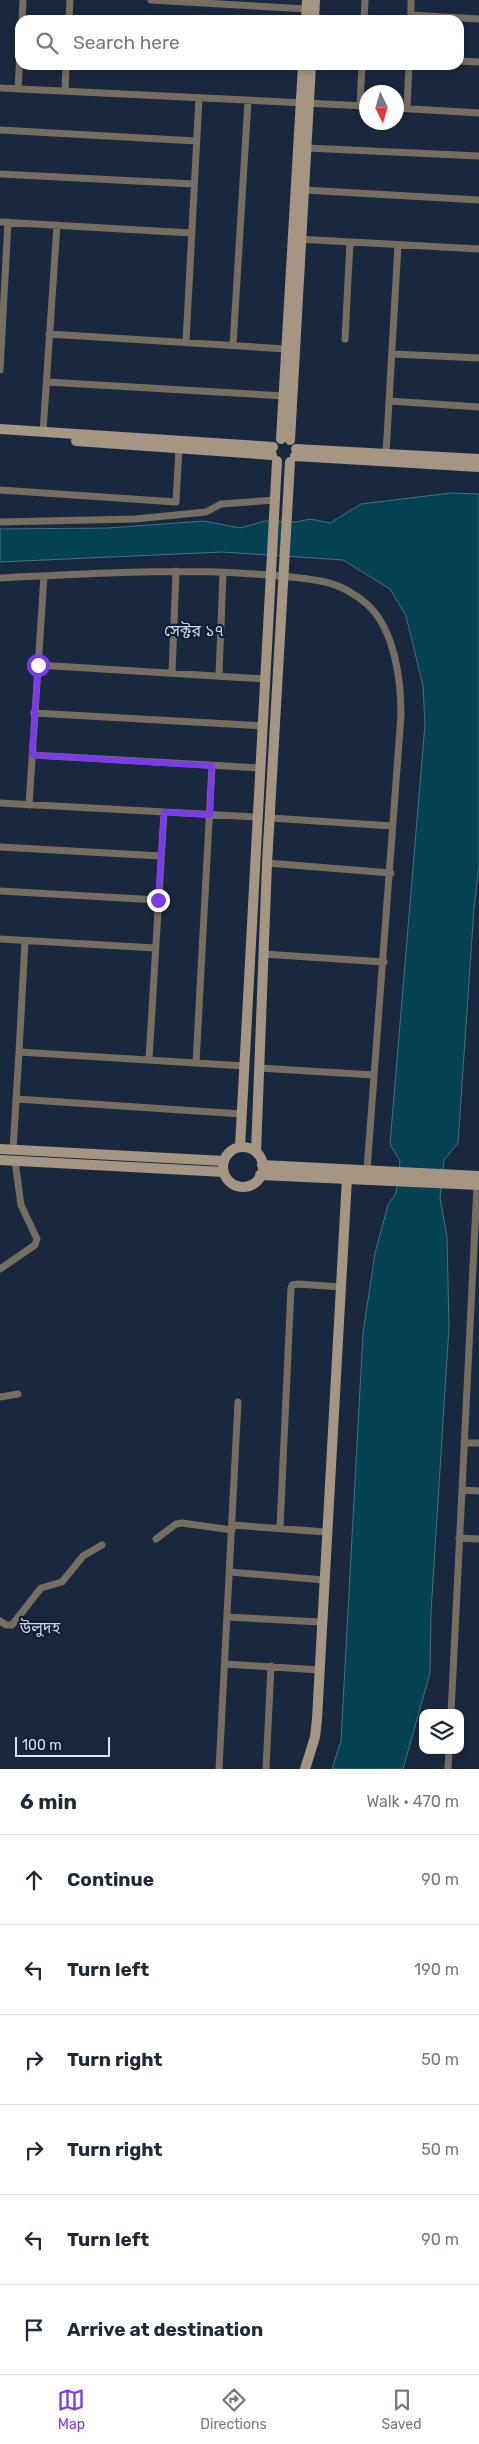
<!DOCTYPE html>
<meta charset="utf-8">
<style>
:root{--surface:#fff;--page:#f6f6f7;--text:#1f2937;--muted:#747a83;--line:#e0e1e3;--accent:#7c3aed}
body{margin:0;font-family:Rubik,"Noto Sans Bengali",sans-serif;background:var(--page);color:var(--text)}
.controls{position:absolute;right:15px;bottom:15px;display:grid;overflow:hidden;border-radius:10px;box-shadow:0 2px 8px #0003}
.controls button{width:45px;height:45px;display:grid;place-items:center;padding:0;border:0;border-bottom:1px solid var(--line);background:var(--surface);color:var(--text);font:25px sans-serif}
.compass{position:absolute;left:359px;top:85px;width:45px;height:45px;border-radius:50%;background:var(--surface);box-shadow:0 2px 8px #0003;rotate:175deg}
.scale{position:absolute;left:15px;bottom:12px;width:95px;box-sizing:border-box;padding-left:5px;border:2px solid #d8e2f2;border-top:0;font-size:14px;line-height:18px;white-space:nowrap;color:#d8e2f2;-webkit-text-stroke:4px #0f1e35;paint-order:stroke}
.stop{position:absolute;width:15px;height:15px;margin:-11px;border:4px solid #7c3aed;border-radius:50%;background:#fff}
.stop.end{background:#7c3aed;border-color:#fff;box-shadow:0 1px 5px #0008}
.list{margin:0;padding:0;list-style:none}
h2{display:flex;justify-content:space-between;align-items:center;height:65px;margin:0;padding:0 20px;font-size:21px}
h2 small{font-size:16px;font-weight:400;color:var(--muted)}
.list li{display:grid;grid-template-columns:32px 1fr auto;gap:15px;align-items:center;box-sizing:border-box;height:90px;padding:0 20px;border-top:1px solid var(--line)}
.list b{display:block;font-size:19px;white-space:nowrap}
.list em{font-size:16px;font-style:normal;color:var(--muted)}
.icon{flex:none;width:28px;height:28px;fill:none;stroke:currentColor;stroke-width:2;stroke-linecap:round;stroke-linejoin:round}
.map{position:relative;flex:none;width:479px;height:1769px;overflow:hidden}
.search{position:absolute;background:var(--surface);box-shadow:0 2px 8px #0003;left:15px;right:15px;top:15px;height:55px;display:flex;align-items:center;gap:12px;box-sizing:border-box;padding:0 18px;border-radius:15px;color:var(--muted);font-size:19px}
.sheet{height:605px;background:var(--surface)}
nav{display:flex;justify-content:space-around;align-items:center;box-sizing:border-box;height:70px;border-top:1px solid var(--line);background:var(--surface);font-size:14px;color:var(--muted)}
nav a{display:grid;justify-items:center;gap:2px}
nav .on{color:var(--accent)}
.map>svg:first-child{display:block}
</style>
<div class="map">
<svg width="479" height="1769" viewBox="0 0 479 1769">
<rect width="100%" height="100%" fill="#19283f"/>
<!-- water -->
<path fill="#054254" stroke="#447283" d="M451,493L479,494V866L474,908L458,1143L444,1160L440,1198L447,1237L449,1327L431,1613L430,1673L403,1769H332L341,1741L363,1333L375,1253L388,1205L396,1193L400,1161L390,1144L425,724L423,686L406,616L390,589L343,560L222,552L0,562V529L108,528L204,521L240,528L265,521L296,522L310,519L330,523L361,504Z"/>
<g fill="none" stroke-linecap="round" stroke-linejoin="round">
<!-- street -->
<path stroke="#776e62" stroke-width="7" d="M151,0L307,9
M411,15L479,19
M22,20L23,0
M69,20L70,0
M364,20L365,0
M411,20V0
M459,61L479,62
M0,88L366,106
M18,89L20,53
M65,91L66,65
M360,106L362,65
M396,108L479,113
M407,108L409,65
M0,130L196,141
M307,148L479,156
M0,174L194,184
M304,190L479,200
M0,222L191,233
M297,239L479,249
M49,334L286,349
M345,339L350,242
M186,342L199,98
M233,345L248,101
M393,354L479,358
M0,370L8,222
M47,382L284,396
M389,401L479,407
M43,432L57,225
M386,454L398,245
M0,490L176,502L179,448
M0,522L135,519L206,512L221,504L275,500
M0,578C79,574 159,569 239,573C267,575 297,576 325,582C340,585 357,595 368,605C395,631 401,680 401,715L367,1170
M38,665L266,679
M172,672L176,571
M219,675L223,573
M34,713L263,726
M32,755L261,768
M0,803L258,817
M29,805L44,576
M271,818L392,826
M0,847L161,856
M267,863L391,873
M0,891L158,900
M0,939L155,948
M25,941L19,1052L244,1066
M263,954L384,962
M149,1059L164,812
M196,1063L212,766
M259,1068L374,1075
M16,1099L242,1114
M13,1150L19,1052
M0,1269L35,1245L37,1239L21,1205L15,1161
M0,1397L18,1394
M464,1443H479
M462,1490L479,1491
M232,1525L326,1532
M280,1528L291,1288L292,1285L298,1284L341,1287
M459,1538L479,1539
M156,1539L176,1524L182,1523L232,1530
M230,1572L324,1580
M227,1617L321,1622
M0,1621L6,1625H12L41,1588L62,1582L83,1556L102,1545
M225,1664L319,1670
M451,1713L477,1185
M219,1769L238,1402
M266,1769L271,1666
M448,1769L449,1750"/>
<!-- secondary -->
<path stroke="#a49682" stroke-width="10" d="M306,20L307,0
M314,20L315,0
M0,429L273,447
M281,439L303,65
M290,440L311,65
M76,441L272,455
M296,449L479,459
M295,456L479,467
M240,1147L277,461
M223 1167a20 20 0 1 1 40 0a20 20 0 1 1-40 0Z
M0,1149L224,1161
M256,1152L267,863L290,462
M0,1160L224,1172
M262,1165L479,1176
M260,1175L479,1185
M305,1769L315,1737L317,1719L347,1178"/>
</g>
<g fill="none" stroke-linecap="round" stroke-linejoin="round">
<!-- route -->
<path stroke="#7c3aed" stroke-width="6" d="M38,665L32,755L212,766L210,815L164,812L158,900"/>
</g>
<g text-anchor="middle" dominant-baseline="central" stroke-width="4.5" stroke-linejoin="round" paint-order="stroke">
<!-- quarter labels -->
<g font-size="16" fill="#ced8f4" stroke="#0f1e35">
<text x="194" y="630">সেক্টর ১৭</text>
<text x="40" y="1627">উলুদহ</text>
</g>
</g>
</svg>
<div class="controls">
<button><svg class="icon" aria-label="layers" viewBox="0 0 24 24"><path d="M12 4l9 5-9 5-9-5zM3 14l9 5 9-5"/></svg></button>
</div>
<svg class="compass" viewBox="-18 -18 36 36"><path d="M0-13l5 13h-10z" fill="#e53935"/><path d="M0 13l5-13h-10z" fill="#747a83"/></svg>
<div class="scale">100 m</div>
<div class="stop" style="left:38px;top:665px"></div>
<div class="stop end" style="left:158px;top:900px"></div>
<div class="search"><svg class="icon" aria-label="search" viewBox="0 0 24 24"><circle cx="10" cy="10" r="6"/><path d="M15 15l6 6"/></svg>Search here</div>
</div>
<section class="sheet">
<h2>6 min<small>Walk · 470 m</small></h2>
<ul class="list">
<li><svg class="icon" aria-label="ahead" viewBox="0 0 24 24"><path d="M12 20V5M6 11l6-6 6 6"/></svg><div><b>Continue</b></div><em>90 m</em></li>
<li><svg class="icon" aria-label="left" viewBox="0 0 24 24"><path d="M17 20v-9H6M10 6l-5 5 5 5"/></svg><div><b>Turn left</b></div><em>190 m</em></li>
<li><svg class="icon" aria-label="right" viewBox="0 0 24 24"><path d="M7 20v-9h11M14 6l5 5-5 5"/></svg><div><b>Turn right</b></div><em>50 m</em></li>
<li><svg class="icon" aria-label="right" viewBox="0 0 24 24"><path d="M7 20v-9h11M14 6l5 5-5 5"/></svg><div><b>Turn right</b></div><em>50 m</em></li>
<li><svg class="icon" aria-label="left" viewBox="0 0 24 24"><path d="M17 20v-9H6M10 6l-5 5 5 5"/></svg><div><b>Turn left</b></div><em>90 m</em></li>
<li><svg class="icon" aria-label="arrive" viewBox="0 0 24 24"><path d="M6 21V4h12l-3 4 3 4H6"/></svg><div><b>Arrive at destination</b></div></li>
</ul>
</section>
<nav>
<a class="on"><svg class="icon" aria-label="map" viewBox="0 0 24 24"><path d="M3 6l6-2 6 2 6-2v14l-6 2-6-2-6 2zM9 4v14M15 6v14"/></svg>Map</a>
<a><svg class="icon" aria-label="directions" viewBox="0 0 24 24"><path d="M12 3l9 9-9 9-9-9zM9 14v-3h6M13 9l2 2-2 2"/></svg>Directions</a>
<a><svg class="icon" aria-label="saved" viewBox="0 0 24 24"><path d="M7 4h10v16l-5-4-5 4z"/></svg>Saved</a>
</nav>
